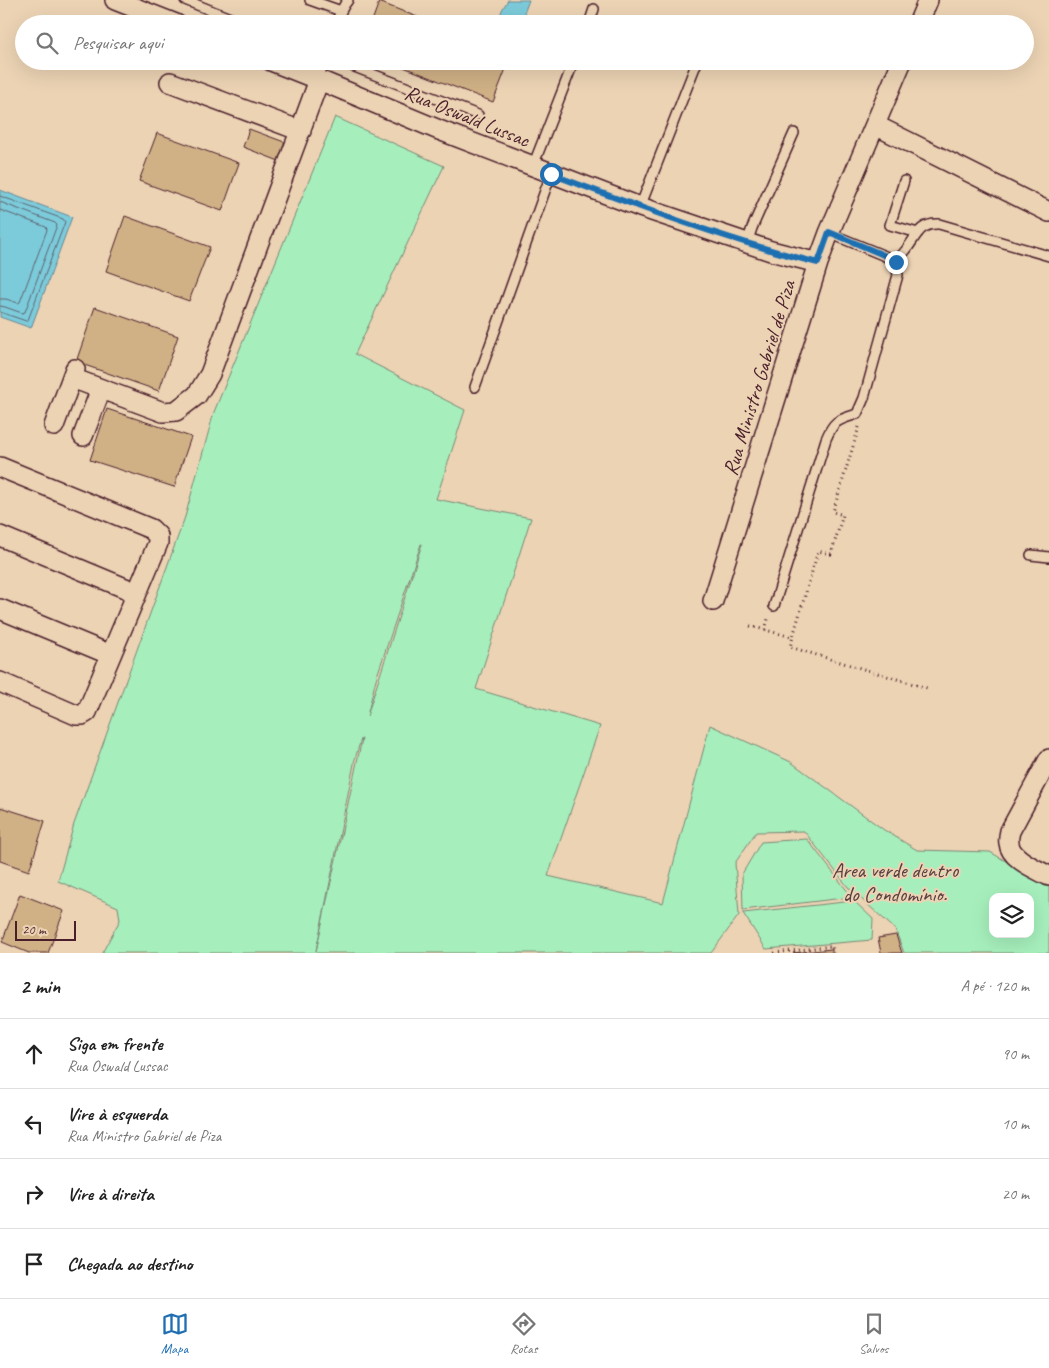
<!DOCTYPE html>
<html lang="pt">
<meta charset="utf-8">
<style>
:root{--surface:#fff;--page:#f2f2f2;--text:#222;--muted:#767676;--line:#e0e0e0;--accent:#1f6fb2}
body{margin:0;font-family:Caveat,sans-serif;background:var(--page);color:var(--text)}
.controls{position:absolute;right:15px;bottom:15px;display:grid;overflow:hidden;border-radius:10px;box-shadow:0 5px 20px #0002}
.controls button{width:45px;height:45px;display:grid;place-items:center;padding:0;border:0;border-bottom:1px solid var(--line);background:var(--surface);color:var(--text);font:25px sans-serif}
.scale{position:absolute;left:15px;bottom:12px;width:61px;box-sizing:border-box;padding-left:5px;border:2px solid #4a1f2b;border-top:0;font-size:14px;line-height:18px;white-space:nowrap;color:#4a1f2b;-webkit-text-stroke:4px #ecd3b4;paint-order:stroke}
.stop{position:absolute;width:15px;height:15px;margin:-11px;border:4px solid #1f6fb2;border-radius:50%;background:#fff}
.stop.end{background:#1f6fb2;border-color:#fff;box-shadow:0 1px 5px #0008}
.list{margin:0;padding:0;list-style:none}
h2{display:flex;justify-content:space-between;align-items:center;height:65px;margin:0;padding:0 20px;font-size:21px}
h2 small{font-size:16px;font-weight:400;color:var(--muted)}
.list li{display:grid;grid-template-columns:32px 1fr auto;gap:15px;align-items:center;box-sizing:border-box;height:70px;padding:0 20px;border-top:1px solid var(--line)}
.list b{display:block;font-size:19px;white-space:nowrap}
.list p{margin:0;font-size:16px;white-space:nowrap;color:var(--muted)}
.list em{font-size:16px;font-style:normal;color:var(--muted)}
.icon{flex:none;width:28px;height:28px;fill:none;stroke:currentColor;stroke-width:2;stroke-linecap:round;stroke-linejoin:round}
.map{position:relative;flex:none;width:1049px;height:953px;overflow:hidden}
.search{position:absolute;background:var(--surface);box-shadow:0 5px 20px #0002;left:15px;right:15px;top:15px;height:55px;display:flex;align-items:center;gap:12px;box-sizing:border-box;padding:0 18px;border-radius:28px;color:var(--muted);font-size:19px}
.sheet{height:345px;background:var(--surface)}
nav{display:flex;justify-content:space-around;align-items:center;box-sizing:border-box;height:70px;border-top:1px solid var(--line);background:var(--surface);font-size:14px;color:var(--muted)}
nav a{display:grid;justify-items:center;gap:2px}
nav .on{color:var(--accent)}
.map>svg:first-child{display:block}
</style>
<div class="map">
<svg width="1049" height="953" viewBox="0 0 1049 953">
<rect width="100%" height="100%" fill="#ecd3b4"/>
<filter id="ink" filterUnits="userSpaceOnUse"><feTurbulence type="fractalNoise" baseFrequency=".02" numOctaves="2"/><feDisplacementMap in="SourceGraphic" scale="10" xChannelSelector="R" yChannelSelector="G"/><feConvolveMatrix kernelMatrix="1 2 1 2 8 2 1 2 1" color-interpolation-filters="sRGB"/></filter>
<g filter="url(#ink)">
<!-- green -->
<path fill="#a6efbc" stroke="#788774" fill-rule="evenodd" d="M335,117L444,166L355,354L465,410L436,499L531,518L476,689L600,726L548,876L663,903L710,725L791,762L884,830L917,850L990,852L1049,886V953H904L895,929L848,887L804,831L756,832L735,863L739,915L711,953H102L120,920L118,907L58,881L74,824L185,517L214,412ZM421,544H422L367,716L376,679ZM361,739H362L316,951L355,759ZM993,897H1030V934H993Z
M807,839L852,897L743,910L742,874L761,842Z
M854,901L873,919L872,940L766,949L743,913Z"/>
<!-- water -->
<path fill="#7ccbda" stroke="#688694" d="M508,0H529L520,24H498L502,10Z
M0,190L72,217L31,328L0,317Z"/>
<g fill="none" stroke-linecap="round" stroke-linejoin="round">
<!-- shore -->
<path stroke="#5e6471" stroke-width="1" d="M0,196L63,219L65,222L28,320L26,321L0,312
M0,202L55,223L57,225L25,312L22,313L5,307L0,306
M0,210L46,227L47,230L20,302L18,303L6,299H0"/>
</g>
<!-- building -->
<path fill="#d0b186" stroke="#4a1f2b" d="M379,2L435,24H371Z
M388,61H509L493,102Z
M249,129L287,143L279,161L243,147Z
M157,133L239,163L222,211L139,181Z
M125,216L210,247L189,301L106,271Z
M95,307L178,336L159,391L76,362Z
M107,409L191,437L174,487L90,460Z
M0,807L45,821L29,871L0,861Z
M20,894L64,911L48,953H29L2,942Z
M896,935L902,953H881L878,938Z
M832,949V953H793Z"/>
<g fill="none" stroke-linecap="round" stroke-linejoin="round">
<defs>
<path id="lane" d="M185,0L245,24
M310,0L341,11
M336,24C339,15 342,7 348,0
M589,24L594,9
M339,61L478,115
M319,80L323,61
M533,166L574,61
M904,181L890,225L918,233
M640,207L697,62
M747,243L752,228L794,133
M895,262C899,258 903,254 906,250C917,236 919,223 939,224L1049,256
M475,387L551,174
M1031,555L1049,557
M774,606L826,439C834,420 838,420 857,414L864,398L898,275L895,262L885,256L829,233"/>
<path id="street" d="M115,0L176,24
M918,24L928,0
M271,61L319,80L439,130L640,207L771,251L818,263
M170,82L301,131
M875,125L1049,212
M72,378L163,412L176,411L197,395L210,374L319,80
M54,426L75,369
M83,436L101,389
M0,467L151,529L158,536V543L87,712L82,715H76L0,682
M0,536L137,593
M713,601L818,263L829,233L902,61
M0,609L111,655
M1049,759L1010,831C1009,835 1008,839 1009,843C1010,859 1036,869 1049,876"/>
</defs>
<!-- lane casing -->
<use href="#lane" stroke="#4a1f2b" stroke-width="12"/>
<!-- street casing -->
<use href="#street" stroke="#4a1f2b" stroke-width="22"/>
<!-- path -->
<path stroke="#4a1f2b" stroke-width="3" stroke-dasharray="1 4" stroke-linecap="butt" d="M859,427L833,512L843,515L831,554L818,551L790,647L927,688
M750,626L792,637
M765,630L768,619
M774,953L832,946L833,953"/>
<!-- lane -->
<use href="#lane" stroke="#ecd3b4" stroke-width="9"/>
<!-- street -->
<use href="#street" stroke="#ecd3b4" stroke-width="19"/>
</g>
</g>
<g fill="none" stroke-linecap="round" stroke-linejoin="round" filter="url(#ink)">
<!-- route -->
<path stroke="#1f6fb2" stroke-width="6" d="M551,174C639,207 727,240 818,263L829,232L886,256L896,262"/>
</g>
<g text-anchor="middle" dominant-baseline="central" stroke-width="4" stroke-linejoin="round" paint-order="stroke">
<!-- street labels -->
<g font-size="21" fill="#4a1f2b" stroke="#ecd3b4">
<text transform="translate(467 116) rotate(22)">Rua Oswald Lussac</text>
<text transform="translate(759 378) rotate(-73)">Rua Ministro Gabriel de Piza</text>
</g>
<!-- park labels -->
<g font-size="21" fill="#583e41" stroke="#ecd3b4">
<text x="895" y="870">Area verde dentro<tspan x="895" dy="24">do Condomínio.</tspan></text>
</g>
</g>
</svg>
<div class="controls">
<button><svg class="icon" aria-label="layers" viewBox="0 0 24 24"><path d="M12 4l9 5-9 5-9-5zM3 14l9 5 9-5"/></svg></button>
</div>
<div class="scale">20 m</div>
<div class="stop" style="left:551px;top:174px"></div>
<div class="stop end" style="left:896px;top:262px"></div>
<div class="search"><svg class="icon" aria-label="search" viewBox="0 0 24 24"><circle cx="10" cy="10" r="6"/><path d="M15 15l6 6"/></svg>Pesquisar aqui</div>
</div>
<section class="sheet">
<h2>2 min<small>A pé · 120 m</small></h2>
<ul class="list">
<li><svg class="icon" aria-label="ahead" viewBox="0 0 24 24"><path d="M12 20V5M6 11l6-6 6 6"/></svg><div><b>Siga em frente</b><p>Rua Oswald Lussac</p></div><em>90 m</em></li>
<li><svg class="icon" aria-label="left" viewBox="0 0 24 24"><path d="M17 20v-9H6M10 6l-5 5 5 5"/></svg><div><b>Vire à esquerda</b><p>Rua Ministro Gabriel de Piza</p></div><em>10 m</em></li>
<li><svg class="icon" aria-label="right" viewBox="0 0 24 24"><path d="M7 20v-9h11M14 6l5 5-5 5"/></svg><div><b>Vire à direita</b></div><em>20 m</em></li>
<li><svg class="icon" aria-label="arrive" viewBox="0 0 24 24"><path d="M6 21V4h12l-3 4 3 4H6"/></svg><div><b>Chegada ao destino</b></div></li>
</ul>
</section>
<nav>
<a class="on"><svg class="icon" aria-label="map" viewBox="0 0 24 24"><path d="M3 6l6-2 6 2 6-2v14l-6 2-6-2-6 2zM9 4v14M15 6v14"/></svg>Mapa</a>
<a><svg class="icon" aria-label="directions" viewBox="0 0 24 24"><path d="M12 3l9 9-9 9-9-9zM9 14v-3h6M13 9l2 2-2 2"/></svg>Rotas</a>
<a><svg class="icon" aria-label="saved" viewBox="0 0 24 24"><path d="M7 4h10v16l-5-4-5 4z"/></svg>Salvos</a>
</nav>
